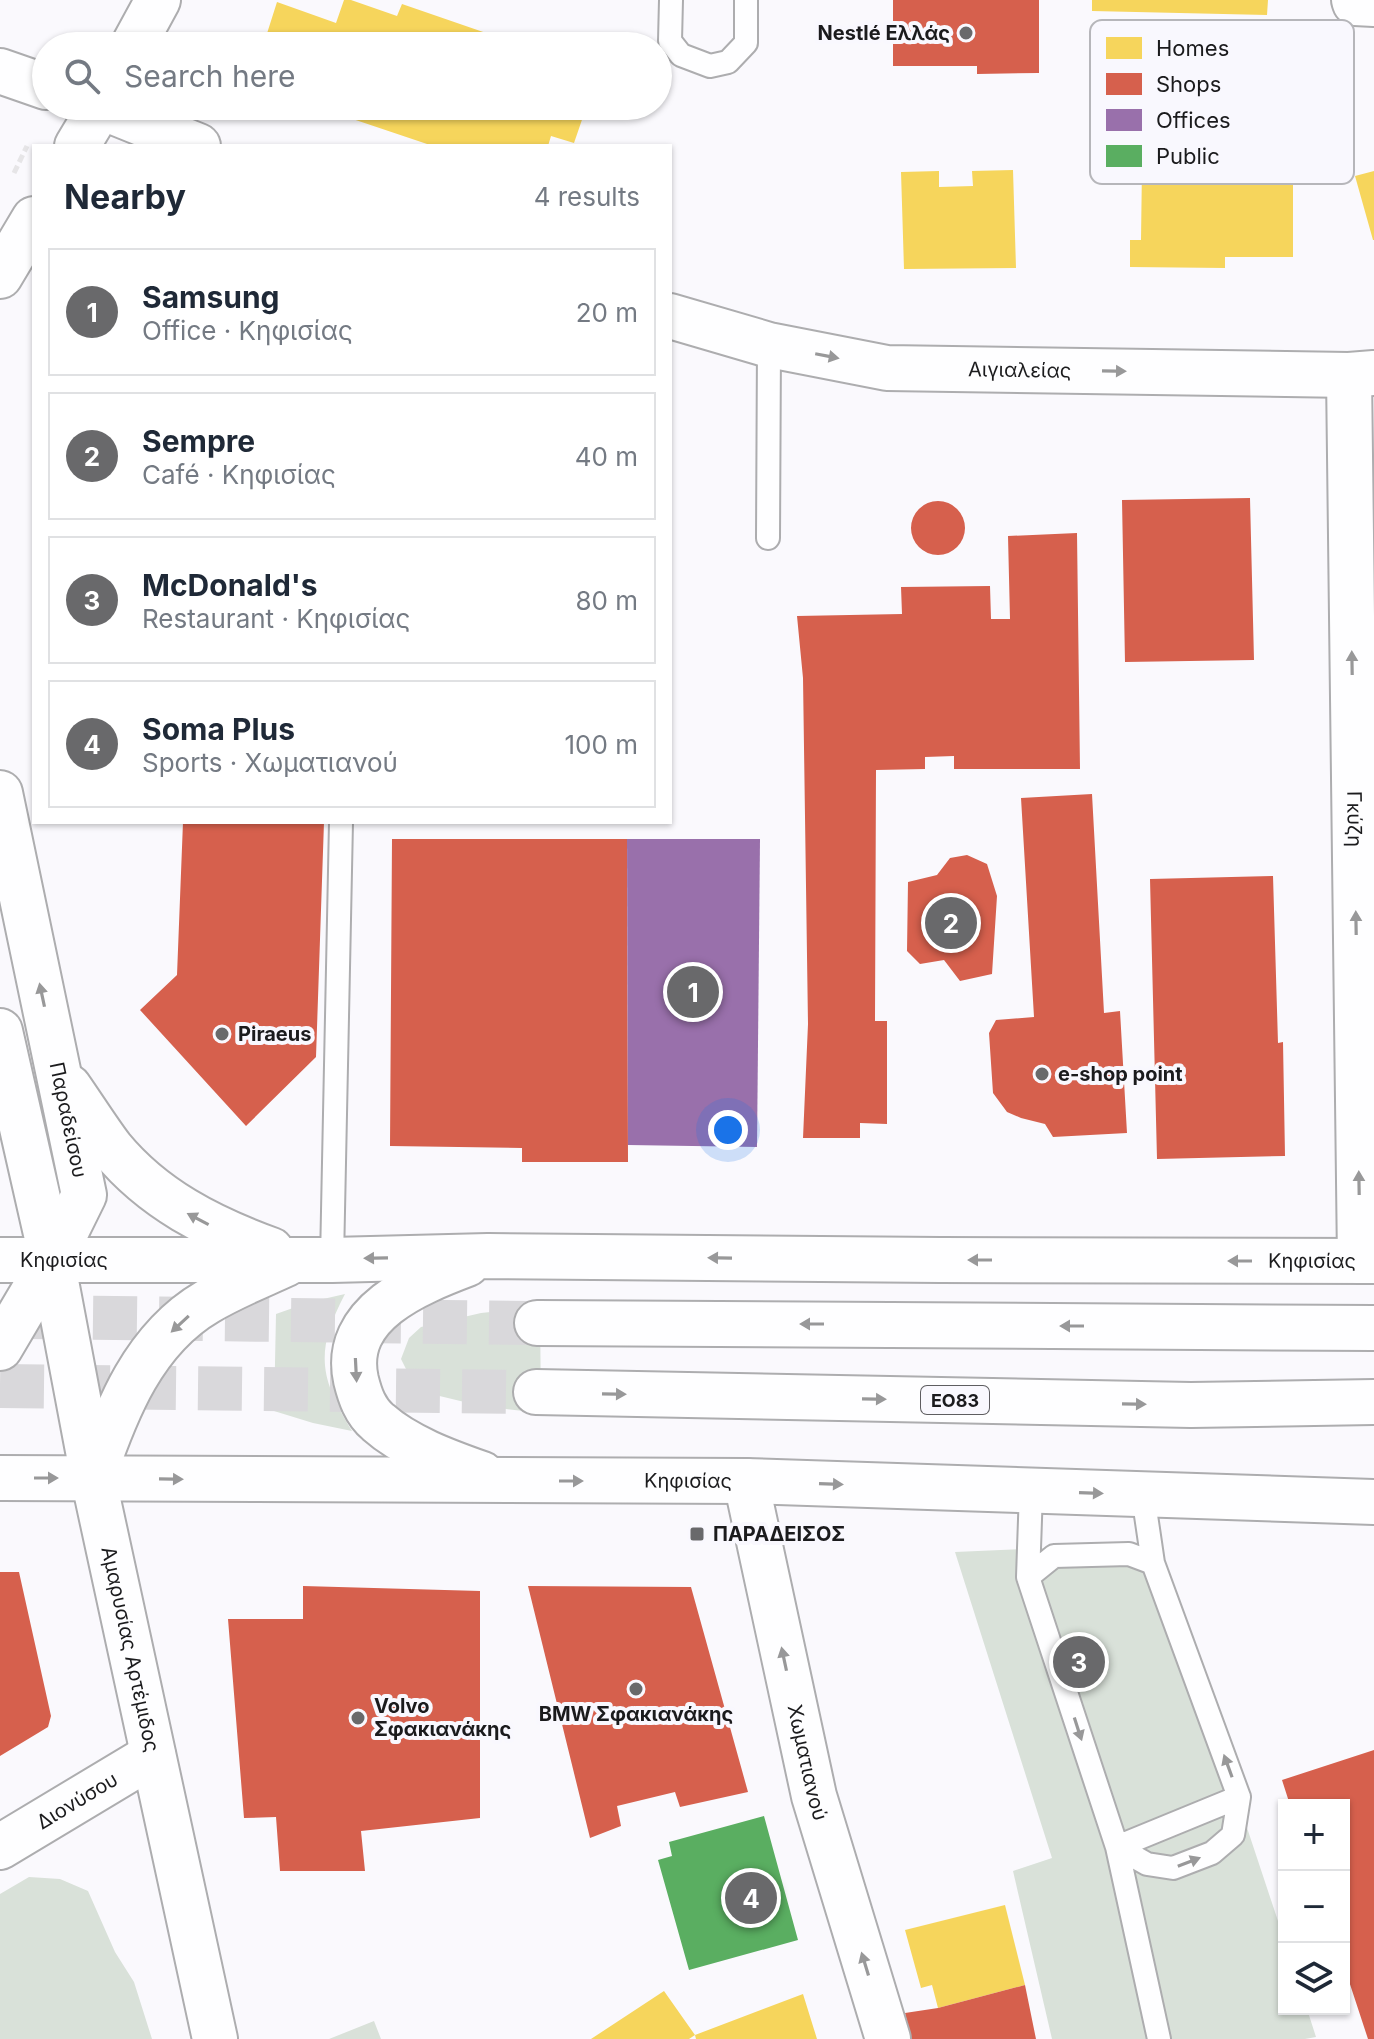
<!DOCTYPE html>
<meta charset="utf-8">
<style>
:root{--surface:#fff;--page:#f6f6f7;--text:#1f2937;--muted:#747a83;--line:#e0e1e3;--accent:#69696b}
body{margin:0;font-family:Inter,sans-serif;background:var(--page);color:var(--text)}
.controls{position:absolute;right:24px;bottom:24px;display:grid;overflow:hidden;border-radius:0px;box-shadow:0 2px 6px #0004}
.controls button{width:72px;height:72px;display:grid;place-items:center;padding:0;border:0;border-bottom:2px solid var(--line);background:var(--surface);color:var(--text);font:40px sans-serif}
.you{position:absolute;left:728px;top:1130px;width:28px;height:28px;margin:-20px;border:6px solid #fff;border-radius:50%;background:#1a73e8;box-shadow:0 0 0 12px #1a73e833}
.badge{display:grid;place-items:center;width:52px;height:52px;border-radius:50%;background:var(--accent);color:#fff;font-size:26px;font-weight:700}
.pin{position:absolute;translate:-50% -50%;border:4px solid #fff;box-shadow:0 2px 8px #0006}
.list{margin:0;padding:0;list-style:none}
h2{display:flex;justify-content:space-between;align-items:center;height:104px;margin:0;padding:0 32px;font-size:34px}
h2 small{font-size:26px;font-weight:400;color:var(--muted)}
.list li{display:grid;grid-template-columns:52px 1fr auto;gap:24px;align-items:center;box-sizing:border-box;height:128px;margin:0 16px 16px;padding:0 16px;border:2px solid var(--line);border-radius:0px}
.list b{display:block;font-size:30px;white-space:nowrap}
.list p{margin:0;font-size:26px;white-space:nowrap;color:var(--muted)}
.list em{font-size:26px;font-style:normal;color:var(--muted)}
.icon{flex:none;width:44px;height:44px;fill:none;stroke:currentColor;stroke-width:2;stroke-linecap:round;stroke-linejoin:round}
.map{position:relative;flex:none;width:1374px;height:2039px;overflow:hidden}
.search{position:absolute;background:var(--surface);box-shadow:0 2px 6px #0004;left:32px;top:32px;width:640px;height:88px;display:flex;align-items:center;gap:20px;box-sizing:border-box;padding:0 28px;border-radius:44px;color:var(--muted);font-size:30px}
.panel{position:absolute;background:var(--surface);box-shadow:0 2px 6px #0004;left:32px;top:144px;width:640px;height:680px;border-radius:0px}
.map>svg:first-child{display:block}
</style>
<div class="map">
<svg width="1374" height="2039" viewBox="0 0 1374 2039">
<rect width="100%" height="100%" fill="#faf9fd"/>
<!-- green -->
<path fill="#d9e1d9" d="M345,1294C315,1351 319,1377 352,1431L313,1423L274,1411L276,1314L310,1302Z
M540,1307L541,1413L481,1406L423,1392L410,1377L401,1359L409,1338L421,1327L481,1313Z
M1122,1545L1159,1563L1284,1939V2009H1307L1316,2037L1305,2039H1052L1013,1871L1052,1858L955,1552Z
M29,1877L60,1879L88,1891L115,1952L134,1982L152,2039H0V1894Z
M374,2021L381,2039H329Z"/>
<!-- homes -->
<path fill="#f6d55c" d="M344,0H351L397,16L402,4L524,46H263L277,2L336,23Z
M1092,0H1268L1267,15L1092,11Z
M1155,77L1271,79L1272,158L1293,159V257H1225V268L1130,267V240H1141L1142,166H1154Z
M569,106L585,111L574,143L551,136L548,146H433L317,107Z
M1013,170L1016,268L904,269L901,172L939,171V187L973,186L972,171Z
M1374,171V240H1373L1355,176Z
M1005,1905L1025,1985L938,2008L932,1985L921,1988L905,1930Z
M664,1991L695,2035L689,2039H591Z
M803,1994L817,2039H696L695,2035Z"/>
<!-- shops -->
<path fill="#d6604d" d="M893,0H1039V73L977,74V66H893Z
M1250,498L1254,660L1125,662L1122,500Z
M911 528a27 27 0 1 1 54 0a27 27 0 1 1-54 0Z
M1077,533L1080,769H954V756L925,757V769L876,770L875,1021H887V1124L860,1123V1138H803L808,1024L803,678L797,616L902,614L901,587L990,586L991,619H1010L1008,536Z
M1092,794L1104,1013L1120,1011L1127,1133L1053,1137L1045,1124L1021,1118L1007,1112L993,1093L989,1033L996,1020L1034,1017L1021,798Z
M183,822H324L316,1057L246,1126L140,1010L177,975Z
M392,839H627L628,1162H522V1148L390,1146Z
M967,855L987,864L997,896L992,974L960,981L944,960L920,964L907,951L908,882L937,875L950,858Z
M1273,876L1278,1043L1283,1042L1285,1156L1157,1159L1150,879Z
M0,1572H19L51,1716L48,1727L0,1756Z
M303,1586L480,1591V1818L361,1831L365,1871H280L276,1817L244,1818L228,1619H303Z
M528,1586L691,1587L748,1792L680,1807L675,1792L617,1806L621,1826L590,1838Z
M1374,1750V2039H1368L1344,1966V1805H1290L1282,1780Z
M1025,1985L1036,2039H911L905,2013L938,2008Z"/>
<!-- offices -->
<path fill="#9970ab" d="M627,839H760L757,1147L628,1145Z"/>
<!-- public -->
<path fill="#5aae61" d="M764,1816L798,1940L689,1970L658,1860L672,1856L669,1842Z"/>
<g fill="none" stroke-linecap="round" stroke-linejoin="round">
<!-- primary-tunnel -->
<path stroke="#d9d8db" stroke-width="44" stroke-dasharray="44 22" stroke-linecap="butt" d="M27,1317L537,1323
M0,1386L536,1392"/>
<defs>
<path id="lane" d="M671,0L670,41L681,55L710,66L728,62L746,43V0
M768,538L769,345
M332,1260L341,822
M1031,1491L1028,1577L1117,1847L1239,1797L1153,1563L1143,1495
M1028,1577L1054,1556L1129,1554L1153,1563
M1117,1847L1159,2039
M1117,1847L1147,1864L1173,1868L1212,1853L1233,1835L1239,1797"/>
<g id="street">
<path d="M1354,0L1355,3L1374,4"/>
<path d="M0,71L46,87"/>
<path d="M99,106L198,146"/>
<path id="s1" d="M670,316L769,345L887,368L1349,375L1374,373"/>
<path id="s2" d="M1349,375L1360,1261"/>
<path id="s3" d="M746,1481L814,1796L888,2039"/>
<path id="s4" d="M0,1847L153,1755"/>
</g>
<g id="secondary">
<path d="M133,46L158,0"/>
<path d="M77,146L101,106"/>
<path d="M0,276L34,219"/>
<path id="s5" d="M0,793L84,1195L52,1260L0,1348"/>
<path id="s6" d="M0,1031L52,1260L93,1477L215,2039"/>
<path d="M69,1087C83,1107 96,1128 111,1148C153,1199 210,1228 271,1250"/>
<path id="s7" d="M0,1260H332L488,1256L940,1260L1374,1261"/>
<path d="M467,1264C417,1283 341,1313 356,1380C360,1396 365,1411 378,1422C406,1447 448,1462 482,1474"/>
<path d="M94,1475C116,1410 144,1339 207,1302C232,1287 260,1276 286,1264"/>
<path id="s8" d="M0,1478L746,1481L1374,1502"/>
</g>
<path id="primary" d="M537,1323L1374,1328
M536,1392L1191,1405L1374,1402"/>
</defs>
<!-- lane casing -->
<use href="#lane" stroke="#adadaf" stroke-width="26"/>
<!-- street casing -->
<use href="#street" stroke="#adadaf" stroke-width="48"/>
<!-- secondary casing -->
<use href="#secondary" stroke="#adadaf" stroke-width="48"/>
<!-- primary casing -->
<use href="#primary" stroke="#adadaf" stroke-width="48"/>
<!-- path -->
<path stroke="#e6e5e7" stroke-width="5" stroke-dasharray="8 4" stroke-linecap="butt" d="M14,173L27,146"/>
<!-- lane -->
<use href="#lane" stroke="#fefeff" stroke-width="22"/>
<!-- street -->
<use href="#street" stroke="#fefeff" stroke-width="44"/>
<!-- secondary -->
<use href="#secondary" stroke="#fefeff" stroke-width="44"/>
<!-- primary -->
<use href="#primary" stroke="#fefeff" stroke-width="44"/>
</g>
<!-- one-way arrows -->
<defs><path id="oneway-solid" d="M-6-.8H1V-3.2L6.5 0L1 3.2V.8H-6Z" transform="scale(2)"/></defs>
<g fill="#989899">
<use href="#oneway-solid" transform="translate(827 356) rotate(11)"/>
<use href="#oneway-solid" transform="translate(1114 371) rotate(1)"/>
<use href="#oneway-solid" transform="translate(1352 663) rotate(-91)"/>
<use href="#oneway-solid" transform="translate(1356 923) rotate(-91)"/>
<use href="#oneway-solid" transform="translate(42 995) rotate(-102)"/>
<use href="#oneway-solid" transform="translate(1359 1183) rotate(-91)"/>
<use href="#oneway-solid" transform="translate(198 1219) rotate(-152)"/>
<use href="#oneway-solid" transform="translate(376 1258) rotate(179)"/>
<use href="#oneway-solid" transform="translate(720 1258) rotate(-179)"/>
<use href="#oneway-solid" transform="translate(980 1260) rotate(-180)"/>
<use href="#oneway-solid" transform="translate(1240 1261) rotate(-180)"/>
<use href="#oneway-solid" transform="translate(180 1324) rotate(137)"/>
<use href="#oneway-solid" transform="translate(812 1324) rotate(-180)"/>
<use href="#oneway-solid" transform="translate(1072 1326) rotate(-180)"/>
<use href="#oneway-solid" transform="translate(356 1370) rotate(87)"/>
<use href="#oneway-solid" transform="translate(614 1394) rotate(1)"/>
<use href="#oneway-solid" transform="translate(874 1399) rotate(1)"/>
<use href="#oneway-solid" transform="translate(1134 1404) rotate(1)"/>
<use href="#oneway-solid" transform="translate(46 1478)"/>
<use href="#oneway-solid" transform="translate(171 1479) rotate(1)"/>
<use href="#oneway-solid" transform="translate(571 1481)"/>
<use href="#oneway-solid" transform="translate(831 1484) rotate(2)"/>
<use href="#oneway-solid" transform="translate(1091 1493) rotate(2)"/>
<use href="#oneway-solid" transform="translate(784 1659) rotate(-102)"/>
<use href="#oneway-solid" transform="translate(1078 1729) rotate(72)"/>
<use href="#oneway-solid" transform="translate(1228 1766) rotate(-110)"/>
<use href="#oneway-solid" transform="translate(1189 1862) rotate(-21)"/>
<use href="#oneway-solid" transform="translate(865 1964) rotate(-107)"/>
</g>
<!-- markers -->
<g fill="#69696b" stroke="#f9f8fe" stroke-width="3">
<circle cx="966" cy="33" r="8"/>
<circle cx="222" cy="1034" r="8"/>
<circle cx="1042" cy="1074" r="8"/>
<rect x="689" y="1526" width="16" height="16" rx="4"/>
<circle cx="636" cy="1689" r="8"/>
<circle cx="358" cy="1718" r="8"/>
</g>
<g text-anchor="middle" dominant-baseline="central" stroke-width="8" stroke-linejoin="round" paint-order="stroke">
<!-- shield labels -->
<rect fill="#f9f8fe" stroke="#5e5d60" stroke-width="2" x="921" y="1386" width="68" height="28" rx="6"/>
<g font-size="18" font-weight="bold" fill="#1b1b1d">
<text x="955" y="1400">ΕΟ83</text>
</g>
<!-- poi labels -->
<g font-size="20" font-weight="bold" fill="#1b1b1d" stroke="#f9f8fe" text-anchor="start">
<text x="950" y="33" text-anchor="end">Nestlé Ελλάς</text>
<text x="238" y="1034">Piraeus</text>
<text x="1058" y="1074">e-shop point</text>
<text x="713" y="1534">ΠΑΡΑΔΕΙΣΟΣ</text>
<text x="374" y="1706">Volvo<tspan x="374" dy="23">Σφακιανάκης</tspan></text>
<text x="636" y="1714" text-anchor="middle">BMW Σφακιανάκης</text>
</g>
<!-- street labels -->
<g font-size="20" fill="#1b1b1d" stroke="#f9f8fe">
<text stroke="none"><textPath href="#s1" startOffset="356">Αιγιαλείας</textPath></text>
<text stroke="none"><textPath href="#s2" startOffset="444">Γκύζη</textPath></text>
<text stroke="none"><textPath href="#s5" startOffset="334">Παραδείσου</textPath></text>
<text stroke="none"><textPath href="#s7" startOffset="64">Κηφισίας</textPath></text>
<text stroke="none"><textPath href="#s7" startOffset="1312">Κηφισίας</textPath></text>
<text stroke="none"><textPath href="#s8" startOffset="688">Κηφισίας</textPath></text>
<text stroke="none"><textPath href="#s6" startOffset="632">Αμαρυσίας Αρτέμιδος</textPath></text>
<text stroke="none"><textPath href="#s3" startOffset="288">Χωματιανού</textPath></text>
<text stroke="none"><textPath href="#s4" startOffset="90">Διονύσου</textPath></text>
</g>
</g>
<!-- legend -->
<rect x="1090" y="20" width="264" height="164" rx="12" fill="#f9f8fe" stroke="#b6b6ba" stroke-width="2"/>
<rect x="1106" y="37" width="36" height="22" fill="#f6d55c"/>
<rect x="1106" y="73" width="36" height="22" fill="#d6604d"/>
<rect x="1106" y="109" width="36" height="22" fill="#9970ab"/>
<rect x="1106" y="145" width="36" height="22" fill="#5aae61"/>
<g font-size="22" fill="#1b1b1d">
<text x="1156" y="56">Homes</text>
<text x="1156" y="92">Shops</text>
<text x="1156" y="128">Offices</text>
<text x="1156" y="164">Public</text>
</g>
</svg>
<div class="controls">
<button>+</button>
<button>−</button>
<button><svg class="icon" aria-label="layers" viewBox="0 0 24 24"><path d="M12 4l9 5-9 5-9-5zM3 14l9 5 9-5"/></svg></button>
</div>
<div class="you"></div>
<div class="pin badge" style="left:693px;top:992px">1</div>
<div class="pin badge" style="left:951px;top:923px">2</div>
<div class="pin badge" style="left:1079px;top:1662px">3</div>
<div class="pin badge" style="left:751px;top:1898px">4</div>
<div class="search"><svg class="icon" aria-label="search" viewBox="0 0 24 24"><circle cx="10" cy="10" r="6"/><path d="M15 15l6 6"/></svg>Search here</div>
<section class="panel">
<h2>Nearby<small>4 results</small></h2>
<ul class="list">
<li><span class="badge">1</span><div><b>Samsung</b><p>Office · Κηφισίας</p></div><em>20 m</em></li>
<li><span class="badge">2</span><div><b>Sempre</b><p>Café · Κηφισίας</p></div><em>40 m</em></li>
<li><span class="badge">3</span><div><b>McDonald's</b><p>Restaurant · Κηφισίας</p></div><em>80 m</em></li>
<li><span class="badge">4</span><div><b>Soma Plus</b><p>Sports · Χωματιανού</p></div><em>100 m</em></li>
</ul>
</section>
</div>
